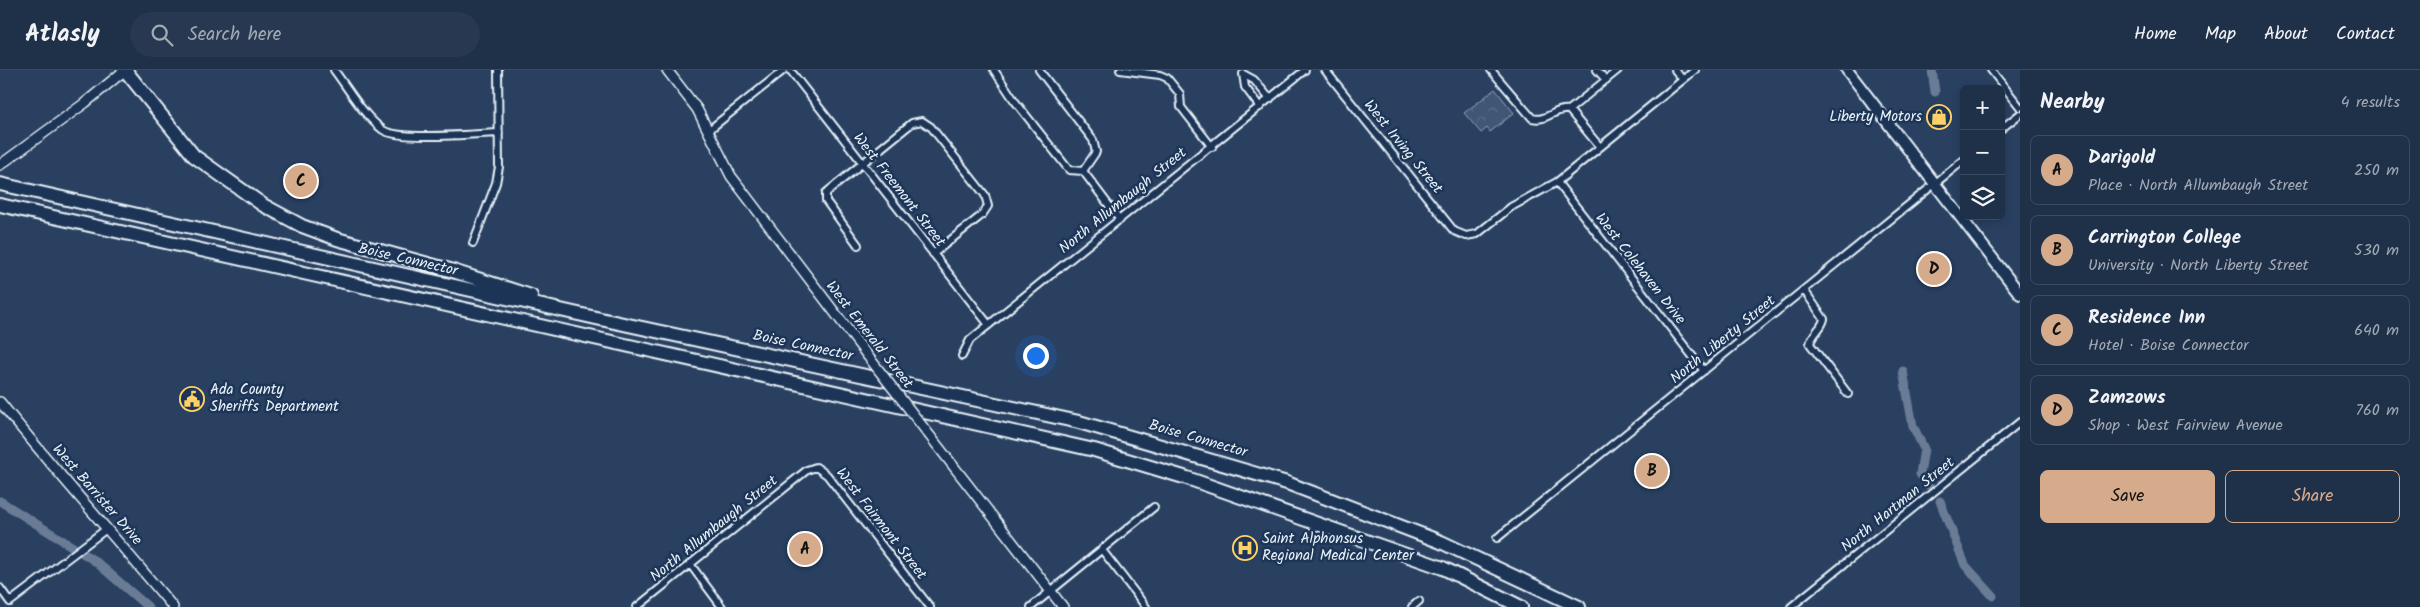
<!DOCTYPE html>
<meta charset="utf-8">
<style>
:root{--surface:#1f3049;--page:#273850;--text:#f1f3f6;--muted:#a1a9b4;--line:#3c4b61;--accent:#d6ab8b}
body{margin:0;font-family:Kalam,sans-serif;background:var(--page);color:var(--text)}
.controls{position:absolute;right:15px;top:15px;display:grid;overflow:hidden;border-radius:8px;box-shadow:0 2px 8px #0003}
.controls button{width:45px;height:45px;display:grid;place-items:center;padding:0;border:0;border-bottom:1px solid var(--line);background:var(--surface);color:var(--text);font:25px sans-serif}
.you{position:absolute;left:1035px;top:285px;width:18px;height:18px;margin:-12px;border:4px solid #fff;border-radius:50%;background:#1a73e8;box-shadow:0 0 0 8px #1a73e833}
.badge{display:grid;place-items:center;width:32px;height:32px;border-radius:50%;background:var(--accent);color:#111;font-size:16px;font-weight:700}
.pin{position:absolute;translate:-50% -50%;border:2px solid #fff;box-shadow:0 1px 5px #0006}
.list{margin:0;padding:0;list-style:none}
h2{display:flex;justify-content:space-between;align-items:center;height:65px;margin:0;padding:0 20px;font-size:21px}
h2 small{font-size:16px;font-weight:400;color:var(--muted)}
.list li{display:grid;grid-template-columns:32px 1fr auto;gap:15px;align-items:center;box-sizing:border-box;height:70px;margin:0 10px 10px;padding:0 10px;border:1px solid var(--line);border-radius:8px}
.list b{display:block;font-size:19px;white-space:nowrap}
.list p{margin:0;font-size:16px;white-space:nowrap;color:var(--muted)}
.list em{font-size:16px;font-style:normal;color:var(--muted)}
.actions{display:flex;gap:10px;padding:15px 20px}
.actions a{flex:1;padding:11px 0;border:1px solid var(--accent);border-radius:8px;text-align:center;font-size:18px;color:var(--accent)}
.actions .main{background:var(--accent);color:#111}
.icon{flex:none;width:28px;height:28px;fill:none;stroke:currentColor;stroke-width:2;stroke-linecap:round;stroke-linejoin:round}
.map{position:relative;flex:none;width:2020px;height:537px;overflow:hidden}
header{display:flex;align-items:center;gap:30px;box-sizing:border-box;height:70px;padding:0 25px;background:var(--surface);border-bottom:1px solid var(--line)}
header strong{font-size:24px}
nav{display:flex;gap:28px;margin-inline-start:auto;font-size:18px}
.search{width:350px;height:45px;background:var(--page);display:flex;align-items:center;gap:12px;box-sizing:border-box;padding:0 18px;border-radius:28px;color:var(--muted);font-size:19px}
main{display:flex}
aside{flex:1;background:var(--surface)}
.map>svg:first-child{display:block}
</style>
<header>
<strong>Atlasly</strong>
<div class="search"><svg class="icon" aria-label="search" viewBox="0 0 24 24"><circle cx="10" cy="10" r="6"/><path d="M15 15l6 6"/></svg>Search here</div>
<nav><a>Home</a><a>Map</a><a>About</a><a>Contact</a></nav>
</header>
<main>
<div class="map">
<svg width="2020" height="537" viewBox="0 0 2020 537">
<defs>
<pattern id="forest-crowns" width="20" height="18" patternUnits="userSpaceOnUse" patternTransform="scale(1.25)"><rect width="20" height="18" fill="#415774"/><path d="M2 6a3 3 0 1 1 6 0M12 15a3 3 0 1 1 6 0" fill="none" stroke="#5c7089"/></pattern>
</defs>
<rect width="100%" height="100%" fill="#294061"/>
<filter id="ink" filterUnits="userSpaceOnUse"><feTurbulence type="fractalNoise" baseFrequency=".02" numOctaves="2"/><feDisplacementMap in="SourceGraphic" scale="10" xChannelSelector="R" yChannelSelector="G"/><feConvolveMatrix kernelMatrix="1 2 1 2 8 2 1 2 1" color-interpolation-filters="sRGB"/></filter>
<g filter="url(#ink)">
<!-- forest -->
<path fill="url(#forest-crowns)" stroke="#94a4b6" d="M1495,19L1514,43L1490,62L1487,58L1481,63L1464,43Z"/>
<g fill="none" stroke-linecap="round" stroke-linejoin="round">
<!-- canal -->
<path stroke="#6b7c95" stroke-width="9" d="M1932,0L1935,22
M1903,301L1913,356L1924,379L1920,404L1928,415
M0,431L95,491L148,537
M1940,431L1965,495L1993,526"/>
<defs>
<path id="minor" d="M334,0C349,20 363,45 383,60C399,71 476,64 499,63
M790,0L989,255
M994,0L1014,30L1069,100L1083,101L1096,82L1093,70L1039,0
M1120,0L1160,5L1167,8L1180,24L1181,37L1212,77
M1325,0L1454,161L1466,166L1477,164L1511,137L1557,112L1695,0
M1491,0L1532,48C1547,52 1554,38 1569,40L1600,77
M1597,0L1606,10
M1675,0L1683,10
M1991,0L2020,37
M1260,37L1245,17L1243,4L1254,10L1270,29
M1569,40L1618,0
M2001,59L2020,44
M709,60L784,0
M1083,101L1120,150
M1557,112L1704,301
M473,173L496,113L499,97L498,0
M858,175L826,131V123L912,53L922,51L931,57L985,125L988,136L982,145L933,184
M1804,220L1824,249C1822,259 1812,263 1810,274L1848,324
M962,286L970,270L1305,0
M1497,468L1964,90
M1102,480L1146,537
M690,494L722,537
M0,518L10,532L105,460
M637,537L807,400L816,397L827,405L930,537
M1031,537L1154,437
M1412,537L1419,531
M1791,537L2020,352"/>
<path id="tertiary" d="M0,332C56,402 116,468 173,537"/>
<path id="secondary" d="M667,0L697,39L731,106L867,285
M0,95L85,33L125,0
M930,366L1063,537"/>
<path id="primary" d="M1847,0L2020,224"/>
<path id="motorway" d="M125,0L194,86L263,135L302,156L337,169L450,200L531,226
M0,114L605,250L1079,352L1287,413L1441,472L1579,537
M0,135L1094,380L1187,408L1443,498L1521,537"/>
</defs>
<!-- minor casing -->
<use href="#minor" stroke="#e8f1f8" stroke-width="10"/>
<!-- tertiary casing -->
<use href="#tertiary" stroke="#e8f1f8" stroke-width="12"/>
<!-- secondary casing -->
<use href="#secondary" stroke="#e8f1f8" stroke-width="12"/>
<!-- primary casing -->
<use href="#primary" stroke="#e8f1f8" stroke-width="14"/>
<!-- motorway casing -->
<use href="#motorway" stroke="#e8f1f8" stroke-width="16"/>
<!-- minor -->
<use href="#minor" stroke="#1d3557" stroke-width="6"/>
<!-- tertiary -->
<use href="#tertiary" stroke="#1d3557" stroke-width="9"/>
<!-- secondary -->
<use href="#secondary" stroke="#1d3557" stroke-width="9"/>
<!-- primary -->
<use href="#primary" stroke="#1d3557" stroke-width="10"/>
<!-- motorway -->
<use href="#motorway" stroke="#1d3557" stroke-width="12"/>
<defs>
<path id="secondary-bridge" d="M867,285L930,366"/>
</defs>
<!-- secondary-bridge casing -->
<use href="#secondary-bridge" stroke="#e8f1f8" stroke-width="12" stroke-linecap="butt"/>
<!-- secondary-bridge -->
<use href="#secondary-bridge" stroke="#1d3557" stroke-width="9"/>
</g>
</g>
<!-- icons -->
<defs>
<symbol id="shop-ring" viewBox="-11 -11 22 22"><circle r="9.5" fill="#1d3557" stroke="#ffd166" stroke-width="1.5"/><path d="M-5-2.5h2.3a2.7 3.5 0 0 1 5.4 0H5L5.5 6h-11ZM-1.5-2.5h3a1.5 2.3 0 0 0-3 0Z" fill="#ffd166"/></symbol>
<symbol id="civic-ring" viewBox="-11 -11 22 22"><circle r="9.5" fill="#1d3557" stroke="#ffd166" stroke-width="1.5"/><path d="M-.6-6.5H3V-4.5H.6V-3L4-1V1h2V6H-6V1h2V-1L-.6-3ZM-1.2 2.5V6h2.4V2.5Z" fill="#ffd166"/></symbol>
<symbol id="hospital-ring" viewBox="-11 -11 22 22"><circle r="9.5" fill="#1d3557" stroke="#ffd166" stroke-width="1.5"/><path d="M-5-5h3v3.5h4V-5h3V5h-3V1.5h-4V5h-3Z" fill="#ffd166"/></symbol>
</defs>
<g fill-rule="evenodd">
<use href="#shop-ring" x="1925" y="33" width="28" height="28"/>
<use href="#civic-ring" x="178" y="315" width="28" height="28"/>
<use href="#hospital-ring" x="1231" y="464" width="28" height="28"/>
</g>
<g text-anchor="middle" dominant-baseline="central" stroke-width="5" stroke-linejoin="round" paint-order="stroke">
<!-- poi labels -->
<g font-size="15" fill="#e8f1f8" stroke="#1d3557" text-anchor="start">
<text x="1922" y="47" text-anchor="end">Liberty Motors</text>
<text x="210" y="320">Ada County<tspan x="210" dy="17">Sheriffs Department</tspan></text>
<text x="1262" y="469">Saint Alphonsus<tspan x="1262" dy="17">Regional Medical Center</tspan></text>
</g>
<!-- street labels -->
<g font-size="15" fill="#e8f1f8" stroke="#1d3557">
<text transform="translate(1403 77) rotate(51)">West Irving Street</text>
<text transform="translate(899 120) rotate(52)">West Freemont Street</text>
<text transform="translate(1123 131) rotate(-39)">North Allumbaugh Street</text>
<text transform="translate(408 190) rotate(13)">Boise Connector</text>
<text transform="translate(1640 199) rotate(52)">West Colehaven Drive</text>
<text transform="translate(869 265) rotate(52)">West Emerald Street</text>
<text transform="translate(1723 270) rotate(-39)">North Liberty Street</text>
<text transform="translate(803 276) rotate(12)">Boise Connector</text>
<text transform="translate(1198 369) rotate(16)">Boise Connector</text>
<text transform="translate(97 425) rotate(49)">West Barrister Drive</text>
<text transform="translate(1898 435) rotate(-39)">North Hartman Street</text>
<text transform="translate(881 454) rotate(52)">West Fairmont Street</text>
<text transform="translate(714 459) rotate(-39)">North Allumbaugh Street</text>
</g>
</g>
</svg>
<div class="controls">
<button>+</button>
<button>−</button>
<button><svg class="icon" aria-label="layers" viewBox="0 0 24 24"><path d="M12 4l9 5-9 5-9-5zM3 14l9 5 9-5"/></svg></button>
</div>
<div class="you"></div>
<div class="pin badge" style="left:805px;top:479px">A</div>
<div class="pin badge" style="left:1652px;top:401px">B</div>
<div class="pin badge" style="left:301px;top:111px">C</div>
<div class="pin badge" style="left:1934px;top:199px">D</div>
</div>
<aside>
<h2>Nearby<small>4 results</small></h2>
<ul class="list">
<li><span class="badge">A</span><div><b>Darigold</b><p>Place · North Allumbaugh Street</p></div><em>250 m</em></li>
<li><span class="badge">B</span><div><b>Carrington College</b><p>University · North Liberty Street</p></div><em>530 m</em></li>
<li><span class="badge">C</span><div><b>Residence Inn</b><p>Hotel · Boise Connector</p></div><em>640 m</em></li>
<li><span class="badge">D</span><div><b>Zamzows</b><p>Shop · West Fairview Avenue</p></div><em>760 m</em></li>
</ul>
<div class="actions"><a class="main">Save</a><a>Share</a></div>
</aside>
</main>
